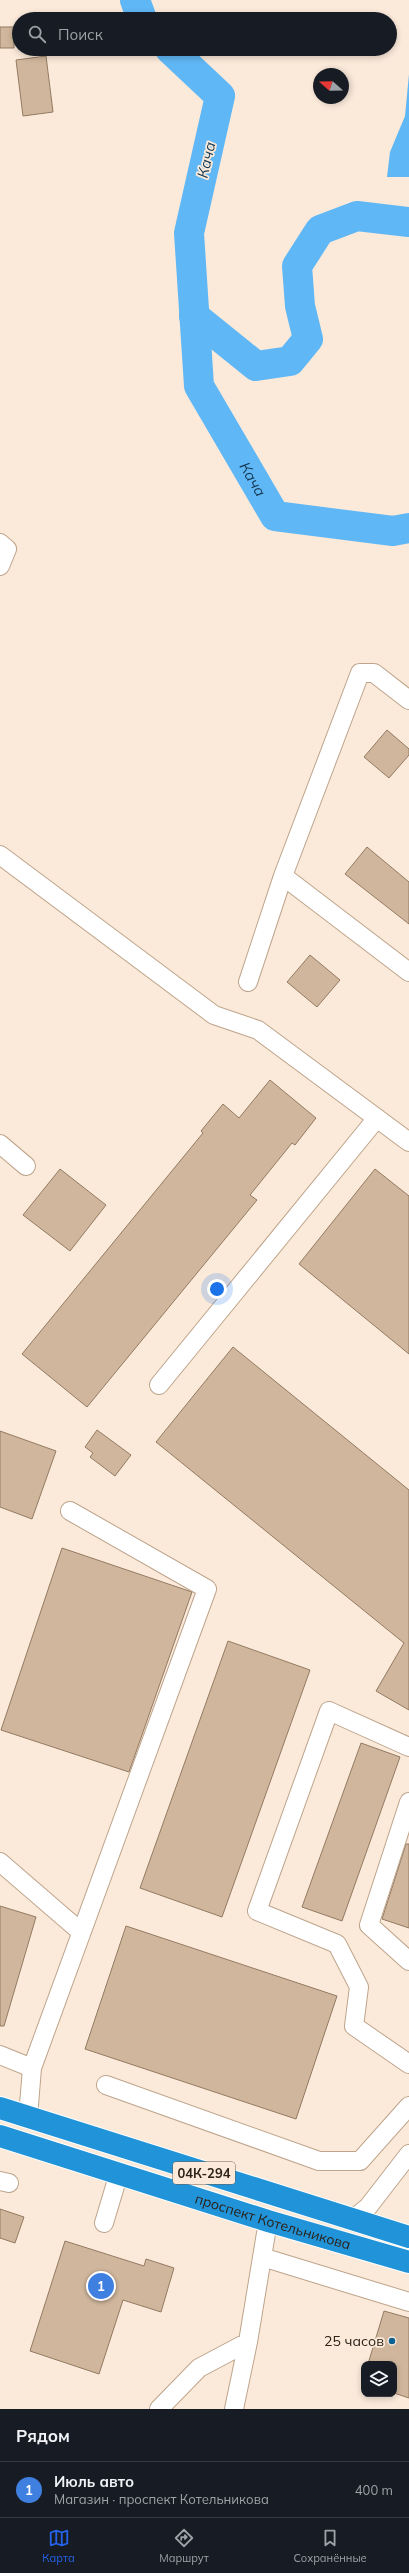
<!DOCTYPE html>
<html lang="ru">
<meta charset="utf-8">
<style>
:root{--surface:#171b24;--page:#242831;--text:#f1f3f6;--muted:#9ea1a6;--line:#363941;--accent:#2563eb}
body{margin:0;font-family:Mulish,sans-serif;background:var(--page);color:var(--text)}
.controls{position:absolute;right:12px;bottom:12px;display:grid;overflow:hidden;border-radius:8px;box-shadow:0 2px 6px #0003}
.controls button{width:36px;height:36px;display:grid;place-items:center;padding:0;border:0;border-bottom:1px solid var(--line);background:var(--surface);color:var(--text);font:20px sans-serif}
.compass{position:absolute;left:313px;top:68px;width:36px;height:36px;border-radius:50%;background:var(--surface);box-shadow:0 2px 6px #0003;rotate:290deg}
.you{position:absolute;left:217px;top:1289px;width:14px;height:14px;margin:-10px;border:3px solid #fff;border-radius:50%;background:#1a73e8;box-shadow:0 0 0 6px #1a73e833}
.badge{display:grid;place-items:center;width:26px;height:26px;border-radius:50%;background:var(--accent);color:#fff;font-size:13px;font-weight:700}
.pin{position:absolute;translate:-50% -50%;border:2px solid #fff;box-shadow:0 1px 4px #0006}
.list{margin:0;padding:0;list-style:none}
h2{display:flex;justify-content:space-between;align-items:center;height:52px;margin:0;padding:0 16px;font-size:17px}
h2 small{font-size:13px;font-weight:400;color:var(--muted)}
.list li{display:grid;grid-template-columns:26px 1fr auto;gap:12px;align-items:center;box-sizing:border-box;height:56px;padding:0 16px;border-top:1px solid var(--line)}
.list b{display:block;font-size:15px;white-space:nowrap}
.list p{margin:0;font-size:13px;white-space:nowrap;color:var(--muted)}
.list em{font-size:13px;font-style:normal;color:var(--muted)}
.icon{flex:none;width:22px;height:22px;fill:none;stroke:currentColor;stroke-width:2;stroke-linecap:round;stroke-linejoin:round}
.map{position:relative;flex:none;width:409px;height:2409px;overflow:hidden}
.search{position:absolute;background:var(--surface);box-shadow:0 2px 6px #0003;left:12px;right:12px;top:12px;height:44px;display:flex;align-items:center;gap:10px;box-sizing:border-box;padding:0 14px;border-radius:22px;color:var(--muted);font-size:15px}
.sheet{height:108px;background:var(--surface)}
nav{display:flex;justify-content:space-around;align-items:center;box-sizing:border-box;height:56px;border-top:1px solid var(--line);background:var(--surface);font-size:11px;color:var(--muted)}
nav a{display:grid;justify-items:center;gap:2px}
nav .on{color:var(--accent)}
.map>svg:first-child{display:block}
</style>
<div class="map">
<svg width="409" height="2409" viewBox="0 0 409 2409">
<rect width="100%" height="100%" fill="#fbeada"/>
<!-- water -->
<path fill="#60b7f5" d="M409,74V177H387L390,152L405,116Z"/>
<g fill="none" stroke-linecap="round" stroke-linejoin="round">
<!-- river -->
<g stroke="#60b7f5" stroke-width="30">
<path d="M135,0L142,19"/>
<path id="s1" d="M170,49L220,96L189,233L199,386L275,516L393,531L409,528"/>
<path d="M194,316L256,366L290,361L308,339L300,306L297,266L320,230L357,216L409,222"/>
</g>
</g>
<!-- building -->
<path fill="#d0b69c" stroke="#937a62" d="M0,27H14V48H0Z
M46,56L53,112L23,116L16,60Z
M387,730L409,749V755L389,778L364,757Z
M367,847L409,882V924L345,874Z
M310,955L340,980L317,1007L287,982Z
M270,1080L316,1118L295,1145L292,1143L250,1195L257,1200L87,1407L22,1354L203,1133L201,1131L223,1104L239,1118Z
M60,1169L106,1205L70,1251L23,1215Z
M375,1169L409,1196V1354L299,1264Z
M233,1347L409,1490V1710L376,1691L404,1643L156,1442Z
M97,1430L131,1455L115,1476L90,1457L93,1453L85,1447Z
M0,1431L56,1451L32,1519L0,1507Z
M62,1548L192,1592L129,1772L1,1730Z
M228,1641L310,1670L222,1917L140,1888Z
M361,1743L400,1757L342,1921L302,1907Z
M406,1844H409V1928L382,1919Z
M0,1906L36,1917L4,2026H0Z
M126,1926L337,1996L296,2119L85,2049Z
M0,2209L24,2217L15,2243L0,2238Z
M65,2241L144,2266L146,2259L174,2268L161,2312L123,2300L99,2374L30,2351Z
M384,2311L409,2318V2398L394,2393V2364H368Z"/>
<g fill="none" stroke-linecap="round" stroke-linejoin="round">
<defs>
<path id="minor" d="M0,543L7,549L0,566
M0,855L214,1015L258,1030L409,1142
M283,876L409,972
M248,982L283,876L360,673H374L409,700
M0,1144L26,1166
M159,1385L377,1118
M409,1747L329,1711L257,1911L337,1944L359,1987L354,2026L409,2064
M409,1802L369,1925L409,1961
M0,1862L81,1932
M0,2055L32,2068L28,2117
M32,2068L207,1589L70,1511
M106,2085L319,2161H360L409,2106
M0,2181L9,2183
M352,2220L368,2207L409,2154
M104,2223L119,2173
M262,2257L409,2302
M159,2409L199,2368L248,2342
M234,2409L248,2342L268,2221"/>
<g id="highway">
<path d="M0,2108L409,2237"/>
<path id="s2" d="M0,2136L268,2221L409,2262"/>
</g>
</defs>
<!-- minor casing -->
<use href="#minor" stroke="#bea48b" stroke-width="20"/>
<!-- highway casing -->
<use href="#highway" stroke="#fff" stroke-width="24"/>
<!-- minor -->
<use href="#minor" stroke="#fff" stroke-width="18"/>
<!-- highway -->
<use href="#highway" stroke="#2193d9" stroke-width="22"/>
</g>
<!-- markers -->
<circle fill="#0b6192" stroke="#fbeada" stroke-width="1.5" cx="392" cy="2341" r="4"/>
<g text-anchor="middle" dominant-baseline="central" stroke-width="3.5" stroke-linejoin="round" paint-order="stroke">
<!-- shield labels -->
<rect fill="#fbeada" stroke="#6a5e52" stroke-width="1" x="173" y="2162" width="62" height="22" rx="3"/>
<g font-size="13" font-weight="bold" fill="#2c2218">
<text x="204" y="2173">04К-294</text>
</g>
<!-- street labels -->
<g font-size="14" fill="#2c2218" stroke="#fbeada">
<text stroke="none"><textPath href="#s2" startOffset="286">проспект Котельникова</textPath></text>
</g>
<!-- poi labels -->
<g font-size="14" fill="#2c2218" stroke="#fbeada" text-anchor="end">
<text x="384" y="2341">25 часов</text>
</g>
<!-- water labels -->
<g font-size="15" font-style="italic" fill="#143852" stroke="#fbeada">
<text transform="translate(206 160) rotate(-77)">Кача</text>
<text stroke="none"><textPath href="#s1" startOffset="470">Кача</textPath></text>
</g>
</g>
</svg>
<div class="controls">
<button><svg class="icon" aria-label="layers" viewBox="0 0 24 24"><path d="M12 4l9 5-9 5-9-5zM3 14l9 5 9-5"/></svg></button>
</div>
<svg class="compass" viewBox="-18 -18 36 36"><path d="M0-13l5 13h-10z" fill="#e53935"/><path d="M0 13l5-13h-10z" fill="#9ea1a6"/></svg>
<div class="you"></div>
<div class="pin badge" style="left:101px;top:2286px;background:#3f7fe0">1</div>
<div class="search"><svg class="icon" aria-label="search" viewBox="0 0 24 24"><circle cx="10" cy="10" r="6"/><path d="M15 15l6 6"/></svg>Поиск</div>
</div>
<section class="sheet">
<h2>Рядом<small></small></h2>
<ul class="list">
<li><span class="badge" style="background:#3f7fe0">1</span><div><b>Июль авто</b><p>Магазин · проспект Котельникова</p></div><em>400 m</em></li>
</ul>
</section>
<nav>
<a class="on"><svg class="icon" aria-label="map" viewBox="0 0 24 24"><path d="M3 6l6-2 6 2 6-2v14l-6 2-6-2-6 2zM9 4v14M15 6v14"/></svg>Карта</a>
<a><svg class="icon" aria-label="directions" viewBox="0 0 24 24"><path d="M12 3l9 9-9 9-9-9zM9 14v-3h6M13 9l2 2-2 2"/></svg>Маршрут</a>
<a><svg class="icon" aria-label="saved" viewBox="0 0 24 24"><path d="M7 4h10v16l-5-4-5 4z"/></svg>Сохранённые</a>
</nav>
